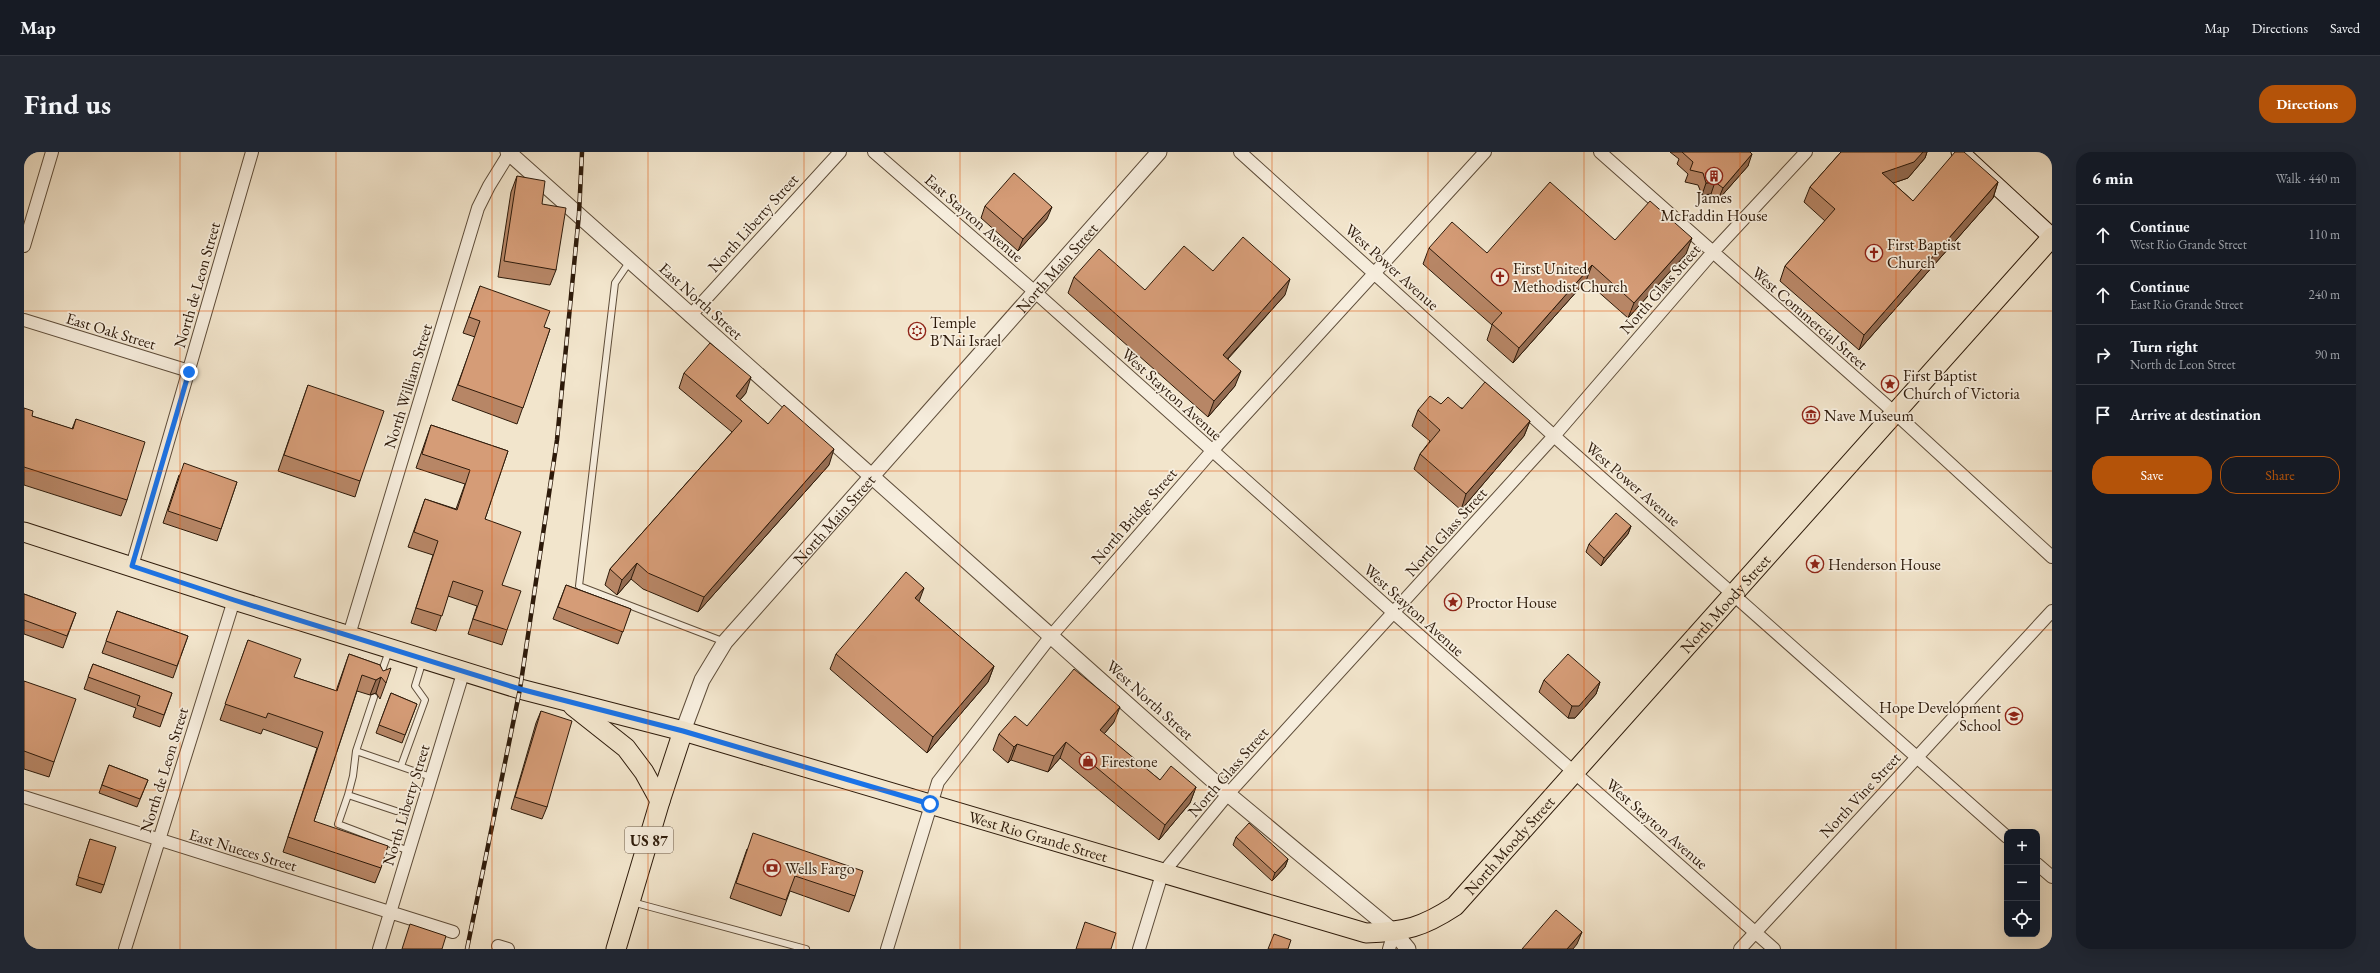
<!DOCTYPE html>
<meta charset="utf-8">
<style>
:root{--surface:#171b24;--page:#242831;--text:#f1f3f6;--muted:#9ea1a6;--line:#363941;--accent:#b45309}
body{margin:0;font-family:"EB Garamond",serif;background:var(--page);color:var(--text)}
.controls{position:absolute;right:12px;bottom:12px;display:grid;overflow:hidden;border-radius:8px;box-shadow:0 4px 16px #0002}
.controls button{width:36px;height:36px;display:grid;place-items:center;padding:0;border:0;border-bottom:1px solid var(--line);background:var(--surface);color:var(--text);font:20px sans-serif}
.stop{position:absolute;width:12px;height:12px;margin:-9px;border:3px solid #1a73e8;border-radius:50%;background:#fff}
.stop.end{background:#1a73e8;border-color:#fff;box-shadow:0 1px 4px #0008}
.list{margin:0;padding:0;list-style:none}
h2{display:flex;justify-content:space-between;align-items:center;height:52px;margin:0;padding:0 16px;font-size:17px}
h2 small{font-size:13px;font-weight:400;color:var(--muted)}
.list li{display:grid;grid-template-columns:26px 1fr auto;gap:12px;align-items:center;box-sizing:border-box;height:60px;padding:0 16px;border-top:1px solid var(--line)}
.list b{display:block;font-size:15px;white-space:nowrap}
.list p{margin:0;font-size:13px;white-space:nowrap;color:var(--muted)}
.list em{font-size:13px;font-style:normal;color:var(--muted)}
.actions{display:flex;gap:8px;padding:12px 16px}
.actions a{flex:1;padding:9px 0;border:1px solid var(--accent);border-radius:16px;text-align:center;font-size:14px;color:var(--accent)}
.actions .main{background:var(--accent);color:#fff}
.icon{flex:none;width:22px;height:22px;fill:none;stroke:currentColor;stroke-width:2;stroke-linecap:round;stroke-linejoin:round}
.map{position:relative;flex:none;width:2028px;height:797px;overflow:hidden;border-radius:16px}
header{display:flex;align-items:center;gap:24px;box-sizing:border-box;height:56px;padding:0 20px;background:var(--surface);border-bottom:1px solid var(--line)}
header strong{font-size:19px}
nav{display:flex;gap:22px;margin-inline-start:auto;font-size:14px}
.intro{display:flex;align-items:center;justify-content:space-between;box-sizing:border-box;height:96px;padding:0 24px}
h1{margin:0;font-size:28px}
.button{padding:10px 18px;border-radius:16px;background:var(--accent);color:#fff;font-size:14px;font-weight:700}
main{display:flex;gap:24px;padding:0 24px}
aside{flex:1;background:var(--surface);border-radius:16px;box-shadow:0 4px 16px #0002}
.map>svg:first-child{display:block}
</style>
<header>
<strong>Map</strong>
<nav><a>Map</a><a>Directions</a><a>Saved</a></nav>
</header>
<div class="intro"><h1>Find us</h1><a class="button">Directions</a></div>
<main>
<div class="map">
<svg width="2028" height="797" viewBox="0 0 2028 797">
<rect width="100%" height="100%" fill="#f2e5cc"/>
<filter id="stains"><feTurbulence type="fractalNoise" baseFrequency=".005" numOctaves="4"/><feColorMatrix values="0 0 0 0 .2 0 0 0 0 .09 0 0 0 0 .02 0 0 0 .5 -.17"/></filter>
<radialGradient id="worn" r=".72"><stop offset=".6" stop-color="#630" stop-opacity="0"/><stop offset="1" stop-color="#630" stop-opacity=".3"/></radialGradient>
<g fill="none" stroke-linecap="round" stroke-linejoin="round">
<defs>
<path id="service" d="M606,109L591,131L555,434L701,490
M356,524L365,499
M332,599L350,545
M377,614L401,548L391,534L399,508
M324,643L329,624L332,599L407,625
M372,659L324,643L314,672L385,699
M608,750L782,797"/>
<path id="minor" d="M850,0L1011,140L1370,461L1750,797
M1216,0L1530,284L1983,685
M1576,0L1872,262L2028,405
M0,94L28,0
M666,164L816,0
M0,168L165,219
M108,414L228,0
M325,483L454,56L465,34L486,0
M0,645L429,780
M2013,712L2028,725
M474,794L484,797
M101,797L210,448
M355,797L440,518
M863,797L914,630L1027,484L1188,299L1461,0
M1115,797L1138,722L1204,642L1530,284L1688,101L1782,0
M1365,797L1370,780
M1716,797L2028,459"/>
<g id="tertiary">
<path d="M484,0L1204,642L1370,780L1384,797"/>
<path id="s1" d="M659,579L678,528L701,490L1135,0"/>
</g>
<path id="secondary" d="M1936,0L2028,85"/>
<g id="primary">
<path id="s2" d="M0,380L210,448L496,537L659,579L1342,781C1381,780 1399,775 1431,754L2028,85"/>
<path d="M549,554L602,596L620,620L636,649"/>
<path d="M592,797L636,649L659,579"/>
</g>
</defs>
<!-- service casing -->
<use href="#service" stroke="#5e4d3a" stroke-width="8"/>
<!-- minor casing -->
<use href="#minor" stroke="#5e4d3a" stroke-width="14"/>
<!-- tertiary casing -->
<use href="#tertiary" stroke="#5e4d3a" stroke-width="17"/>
<!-- secondary casing -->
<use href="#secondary" stroke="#2d1a0a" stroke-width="19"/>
<!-- primary casing -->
<use href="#primary" stroke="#2d1a0a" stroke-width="21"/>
<!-- service -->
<use href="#service" stroke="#f7eede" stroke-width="6"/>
<!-- minor -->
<use href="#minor" stroke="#f7eede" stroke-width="12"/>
<!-- tertiary -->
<use href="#tertiary" stroke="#f7eede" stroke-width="15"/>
<!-- secondary -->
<use href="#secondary" stroke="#f7eede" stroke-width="17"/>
<!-- primary -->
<use href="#primary" stroke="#f2e5cc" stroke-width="19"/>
<defs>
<path id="rail" d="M443,797L496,537L533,288L555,62L558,0"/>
</defs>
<!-- rail casing -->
<use href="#rail" stroke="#2d1a0a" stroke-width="4.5"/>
<!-- rail -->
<use href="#rail" stroke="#f7eede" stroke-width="3" stroke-dasharray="9" stroke-linecap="butt"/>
</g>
<!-- wall -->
<path fill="#b78666" stroke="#2d1a0a" d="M1646,0H1726L1724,14L1694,48L1687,42L1678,43L1674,33L1661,30L1664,22L1653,12L1655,7Z
M1817,0H1903L1901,6L1884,26L1869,31L1889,49L1974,30L1969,46L1835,198L1756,129L1761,114L1801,69L1780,50L1786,35Z
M493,24L518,52L532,118L526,133L474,125L487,40Z
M961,54L1023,67L994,99L957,66Z
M1591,88L1662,102L1604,166L1562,129L1489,211L1463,188L1468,173L1399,112L1405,96L1463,101Z
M1189,119L1261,143L1204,207L1211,234L1184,265L1044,141L1050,125L1121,138Z
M456,134L520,175L526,177L493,272L428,248L451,185L439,181Z
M660,221L722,241L716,248L744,272L805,313L674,460L619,437L607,427L593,443L581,433L586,417L708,280L655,236Z
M284,233L336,329L331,345L254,319Z
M1417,252L1506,269L1500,284L1437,358L1390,317L1396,302L1406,289L1388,274L1394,258Z
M0,256L8,264L48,277L52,267L103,348L97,364L0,333Z
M407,273L484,299L461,367L478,433L483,478L478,493L444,482L453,454L424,444L412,479L387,471L409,403L384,395L401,347L432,357L441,332L392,316Z
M155,323L213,330L193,389L139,371Z
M1607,374L1604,382L1577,414L1562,400L1565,392Z
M542,433L607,457L594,492L529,467Z
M0,442L52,461L39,496L0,482Z
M895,450L970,514L964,530L903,601L806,517L812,502Z
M93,459L164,484L149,526L78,501Z
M224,488L270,525L312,539L325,502L356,513L362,531L356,547L352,541L346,543L333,539L290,669L357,716L351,731L259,700L293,596L239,577L237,582L196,568Z
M69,512L148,541L136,575L109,565L112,556L60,537Z
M1520,528L1576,530L1572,542L1551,566H1544L1515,540Z
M0,529L30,610L25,625L0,617Z
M367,541L393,552L378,591L352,581Z
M517,559L523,655L518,667L487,657L512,571Z
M1090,570L1080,582L1136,628L1172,635L1166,651L1135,688L1036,606L1024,620L987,608L984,611L969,598L975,582L1003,574Z
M85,613L124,628L113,655L75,641Z
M1212,685L1264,707L1261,715L1248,729L1209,693Z
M66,687L80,733L77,741L52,733Z
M723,697L831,744L825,760L766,739L757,764L706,746Z"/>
<!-- shaded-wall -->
<path fill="#956d53" stroke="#2d1a0a" d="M1899,0H1903L1901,6L1884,26L1852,37L1858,21Z
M1728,2L1724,14L1694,48L1699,36Z
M1691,30L1687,42L1678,43L1682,31Z
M1974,30L1969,46L1835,198L1840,183Z
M1028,55L1023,67L994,99L999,87Z
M1668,86L1662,102L1604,166L1610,151Z
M1568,113L1562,129L1489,211L1495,196Z
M1266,127L1261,143L1193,218L1199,203Z
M1217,219L1211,234L1184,265L1190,249Z
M727,225L722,241L706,259L712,244Z
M1506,269L1500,284L1437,358L1442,342Z
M810,297L805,313L674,460L680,445Z
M1607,374L1604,382L1577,414L1580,406Z
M613,411L607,427L593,443L598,428Z
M900,436L894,452L891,446Z
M970,514L964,530L903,601L909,585Z
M357,525L352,541L346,543L352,528Z
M1576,530L1572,542L1551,566H1544L1548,554Z
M1096,555L1090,570L1070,594L1076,578Z
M1042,590L1036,606L1024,620L1030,604Z
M993,592L987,608L984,611L990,595Z
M1172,635L1166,651L1135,688L1141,673Z
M1264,707L1261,715L1248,729L1251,721Z
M1558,780L1553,792L1549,797H1543Z"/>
<!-- building -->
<path fill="#d59c77" stroke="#2d1a0a" d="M1658,0H1726L1728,2L1699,36L1691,30L1682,31L1679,21L1666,18L1669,10Z
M1817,0H1899L1890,10L1858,21L1889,49L1931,0H1940L1974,30L1840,183L1761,114L1811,57L1786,35Z
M990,21L1028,55L999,87L961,54Z
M493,24L521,29L518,52L542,56L532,118L480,109Z
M1526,30L1591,88L1626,49L1668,86L1610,151L1568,113L1495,196L1468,172L1478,161L1405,96L1428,70L1463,101Z
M1219,85L1266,127L1199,203L1217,219L1190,249L1050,125L1075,97L1121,138L1160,94L1189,119Z
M456,134L526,159L520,175L526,177L499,256L434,233L456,169L445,165Z
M686,191L727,225L712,244L744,272L760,253L810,297L680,445L624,421L613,411L598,428L586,417L718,269L660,221Z
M1461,230L1506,269L1442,342L1396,302L1416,278L1394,258L1406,244L1417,252L1424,245L1438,257Z
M284,233L360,259L336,329L260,303Z
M0,256L9,259L8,264L49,277L52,267L121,290L103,348L0,315Z
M407,273L484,299L461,367L497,380L478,433L497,439L483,478L449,467L459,439L429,429L418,464L392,456L414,389L390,380L401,347L433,358L446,318L398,302Z
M160,311L213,330L197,377L144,359Z
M1592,361L1607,374L1580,406L1565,392Z
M882,420L900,436L891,446L970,514L909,585L812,502Z
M542,433L607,457L599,480L534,455Z
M0,442L52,461L43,484L0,468Z
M93,459L164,484L153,514L82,489Z
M224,488L277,507L270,525L313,539L325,502L356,513L359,519L367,516L362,531L357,525L352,528L338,523L290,669L364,694L357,716L264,685L299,580L244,561L242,566L201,552Z
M1544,502L1576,530L1555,554H1548L1520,528Z
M69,512L148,541L140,563L113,553L116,544L64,525Z
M1050,517L1096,555L1076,578L1136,628L1147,614L1172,635L1141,673L1042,590L1030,604L993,592L990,595L975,582L991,564L1003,574Z
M0,529L52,547L30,610L0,599Z
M367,541L393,552L381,583L355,573Z
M517,559L548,569L523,655L491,645Z
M85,613L124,628L116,647L78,633Z
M1225,671L1264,707L1251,721L1212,685Z
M729,681L839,719L831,744L771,724L762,748L712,731Z
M66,687L92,695L80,733L54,725Z
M1532,758L1558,780L1543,797H1498Z
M1061,770L1092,781L1087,797H1052Z
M386,772L422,784L418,797H378Z
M1250,782L1267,788L1264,797H1244Z"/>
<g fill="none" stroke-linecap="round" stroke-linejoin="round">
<!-- route -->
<path stroke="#1a73e8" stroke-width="5" d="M165,220L108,414L210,448L496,537L659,579L906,652"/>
</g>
<!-- grid -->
<path fill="none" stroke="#df560c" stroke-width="1" stroke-opacity="0.55" d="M156,0V797M312,0V797M468,0V797M624,0V797M780,0V797M936,0V797M1092,0V797M1248,0V797M1404,0V797M1560,0V797M1716,0V797M1872,0V797M0,159H2028M0,319H2028M0,478H2028M0,638H2028"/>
<!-- icons -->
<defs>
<symbol id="building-ring" viewBox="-11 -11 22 22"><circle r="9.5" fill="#f7eede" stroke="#8f2418" stroke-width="1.5"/><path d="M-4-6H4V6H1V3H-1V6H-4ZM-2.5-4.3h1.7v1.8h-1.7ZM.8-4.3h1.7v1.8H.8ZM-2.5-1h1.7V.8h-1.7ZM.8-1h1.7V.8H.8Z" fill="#8f2418"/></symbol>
<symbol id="church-ring" viewBox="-11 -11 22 22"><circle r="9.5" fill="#f7eede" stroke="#8f2418" stroke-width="1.5"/><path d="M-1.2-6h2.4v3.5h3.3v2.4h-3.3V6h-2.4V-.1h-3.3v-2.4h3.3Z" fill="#8f2418"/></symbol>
<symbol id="synagogue-ring" viewBox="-11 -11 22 22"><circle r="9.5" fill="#f7eede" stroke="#8f2418" stroke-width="1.5"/><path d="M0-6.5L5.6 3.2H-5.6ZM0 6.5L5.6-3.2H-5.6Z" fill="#8f2418"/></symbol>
<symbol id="sight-ring" viewBox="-11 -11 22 22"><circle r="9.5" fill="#f7eede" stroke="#8f2418" stroke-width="1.5"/><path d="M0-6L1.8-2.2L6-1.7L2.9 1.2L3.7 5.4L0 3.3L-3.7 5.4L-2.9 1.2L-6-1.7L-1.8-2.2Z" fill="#8f2418"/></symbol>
<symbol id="museum-ring" viewBox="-11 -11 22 22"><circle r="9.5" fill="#f7eede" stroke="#8f2418" stroke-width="1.5"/><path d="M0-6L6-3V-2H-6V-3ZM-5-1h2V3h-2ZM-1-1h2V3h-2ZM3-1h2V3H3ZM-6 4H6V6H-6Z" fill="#8f2418"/></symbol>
<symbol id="school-ring" viewBox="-11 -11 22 22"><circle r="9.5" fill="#f7eede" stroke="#8f2418" stroke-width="1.5"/><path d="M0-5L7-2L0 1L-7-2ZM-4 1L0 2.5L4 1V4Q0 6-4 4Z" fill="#8f2418"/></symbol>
<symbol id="shop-ring" viewBox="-11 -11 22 22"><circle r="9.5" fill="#f7eede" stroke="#8f2418" stroke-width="1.5"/><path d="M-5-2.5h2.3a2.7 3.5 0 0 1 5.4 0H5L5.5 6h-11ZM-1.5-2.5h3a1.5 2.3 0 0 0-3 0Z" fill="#8f2418"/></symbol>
<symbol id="bank-ring" viewBox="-11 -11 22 22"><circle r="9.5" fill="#f7eede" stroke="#8f2418" stroke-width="1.5"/><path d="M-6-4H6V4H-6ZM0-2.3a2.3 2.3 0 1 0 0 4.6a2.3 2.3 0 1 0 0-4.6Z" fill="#8f2418"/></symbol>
</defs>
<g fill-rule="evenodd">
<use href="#building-ring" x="1680" y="14" width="20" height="20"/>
<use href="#church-ring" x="1840" y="91" width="20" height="20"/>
<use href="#church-ring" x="1466" y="115" width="20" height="20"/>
<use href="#synagogue-ring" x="883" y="169" width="20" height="20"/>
<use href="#sight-ring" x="1856" y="222" width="20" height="20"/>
<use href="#museum-ring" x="1777" y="253" width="20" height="20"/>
<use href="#sight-ring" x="1781" y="402" width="20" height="20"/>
<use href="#sight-ring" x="1419" y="440" width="20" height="20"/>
<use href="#school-ring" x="1980" y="554" width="20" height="20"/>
<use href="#shop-ring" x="1054" y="599" width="20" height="20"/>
<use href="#bank-ring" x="738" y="706" width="20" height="20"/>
</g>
<g text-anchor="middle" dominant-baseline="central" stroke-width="3.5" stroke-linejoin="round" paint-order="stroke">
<!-- shield labels -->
<rect fill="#f7eede" stroke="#6a5a4a" stroke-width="1" x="601" y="675" width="48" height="26" rx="3"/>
<g font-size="15" font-weight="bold" fill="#2d1a0a">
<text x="625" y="688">US 87</text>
</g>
<!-- poi labels -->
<g font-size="16" fill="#2d1a0a" stroke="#f7eede" text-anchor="start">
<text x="1690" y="45" text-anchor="middle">James<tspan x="1690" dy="18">McFaddin House</tspan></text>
<text x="1863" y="92">First Baptist<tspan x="1863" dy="18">Church</tspan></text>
<text x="1489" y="116">First United<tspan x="1489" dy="18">Methodist Church</tspan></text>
<text x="906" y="170">Temple<tspan x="906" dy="18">B'Nai Israel</tspan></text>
<text x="1879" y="223">First Baptist<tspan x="1879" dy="18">Church of Victoria</tspan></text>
<text x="1800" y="263">Nave Museum</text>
<text x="1804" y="412">Henderson House</text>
<text x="1442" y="450">Proctor House</text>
<text x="1977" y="555" text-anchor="end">Hope Development<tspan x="1977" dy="18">School</tspan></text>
<text x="1077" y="609">Firestone</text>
<text x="761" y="716">Wells Fargo</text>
</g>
<!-- street labels -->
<g font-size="16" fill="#2d1a0a" stroke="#f7eede">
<text transform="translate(950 66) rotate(41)">East Stayton Avenue</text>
<text transform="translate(729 71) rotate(-48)">North Liberty Street</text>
<text transform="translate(1368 115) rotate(42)">West Power Avenue</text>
<text stroke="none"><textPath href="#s1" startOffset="599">North Main Street</textPath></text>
<text transform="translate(173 133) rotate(-74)">North de Leon Street</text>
<text transform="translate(1636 137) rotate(-49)">North Glass Street</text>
<text transform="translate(677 149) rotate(42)">East North Street</text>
<text transform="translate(1786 166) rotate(41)">West Commercial Street</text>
<text transform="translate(87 179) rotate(17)">East Oak Street</text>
<text transform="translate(384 234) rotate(-73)">North William Street</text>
<text transform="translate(1148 242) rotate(42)">West Stayton Avenue</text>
<text transform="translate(1609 332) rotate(41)">West Power Avenue</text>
<text transform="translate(1110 364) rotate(-49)">North Bridge Street</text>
<text stroke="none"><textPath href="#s1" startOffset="263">North Main Street</textPath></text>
<text transform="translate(1422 380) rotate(-48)">North Glass Street</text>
<text stroke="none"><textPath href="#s2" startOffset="1901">North Moody Street</textPath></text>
<text transform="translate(1390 458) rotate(42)">West Stayton Avenue</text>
<text transform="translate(1126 548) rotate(42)">West North Street</text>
<text transform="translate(140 618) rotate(-73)">North de Leon Street</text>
<text transform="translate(1204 620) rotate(-49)">North Glass Street</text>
<text transform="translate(1836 643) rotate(-47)">North Vine Street</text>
<text transform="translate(382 653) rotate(-73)">North Liberty Street</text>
<text transform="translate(1633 672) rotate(41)">West Stayton Avenue</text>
<text stroke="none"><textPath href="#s2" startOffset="1059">West Rio Grande Street</textPath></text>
<text stroke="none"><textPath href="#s2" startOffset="1577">North Moody Street</textPath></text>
<text transform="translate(219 698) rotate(17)">East Nueces Street</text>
</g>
</g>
<rect width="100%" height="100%" filter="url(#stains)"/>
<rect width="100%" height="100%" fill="url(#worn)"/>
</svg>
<div class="controls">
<button>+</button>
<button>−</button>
<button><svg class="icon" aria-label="locate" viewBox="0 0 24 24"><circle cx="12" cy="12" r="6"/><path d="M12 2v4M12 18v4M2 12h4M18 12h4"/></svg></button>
</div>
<div class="stop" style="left:906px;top:652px"></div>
<div class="stop end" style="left:165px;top:220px"></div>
</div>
<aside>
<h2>6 min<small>Walk · 440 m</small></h2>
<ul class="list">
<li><svg class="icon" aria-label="ahead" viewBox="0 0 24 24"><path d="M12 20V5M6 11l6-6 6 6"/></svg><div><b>Continue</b><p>West Rio Grande Street</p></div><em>110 m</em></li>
<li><svg class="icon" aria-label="ahead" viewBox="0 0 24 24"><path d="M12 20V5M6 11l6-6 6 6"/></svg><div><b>Continue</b><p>East Rio Grande Street</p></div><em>240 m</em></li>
<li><svg class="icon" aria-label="right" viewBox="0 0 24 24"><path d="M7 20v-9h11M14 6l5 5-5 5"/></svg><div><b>Turn right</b><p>North de Leon Street</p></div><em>90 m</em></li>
<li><svg class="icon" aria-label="arrive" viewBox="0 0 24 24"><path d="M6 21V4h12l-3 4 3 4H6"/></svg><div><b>Arrive at destination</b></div></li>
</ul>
<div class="actions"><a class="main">Save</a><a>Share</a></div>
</aside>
</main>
